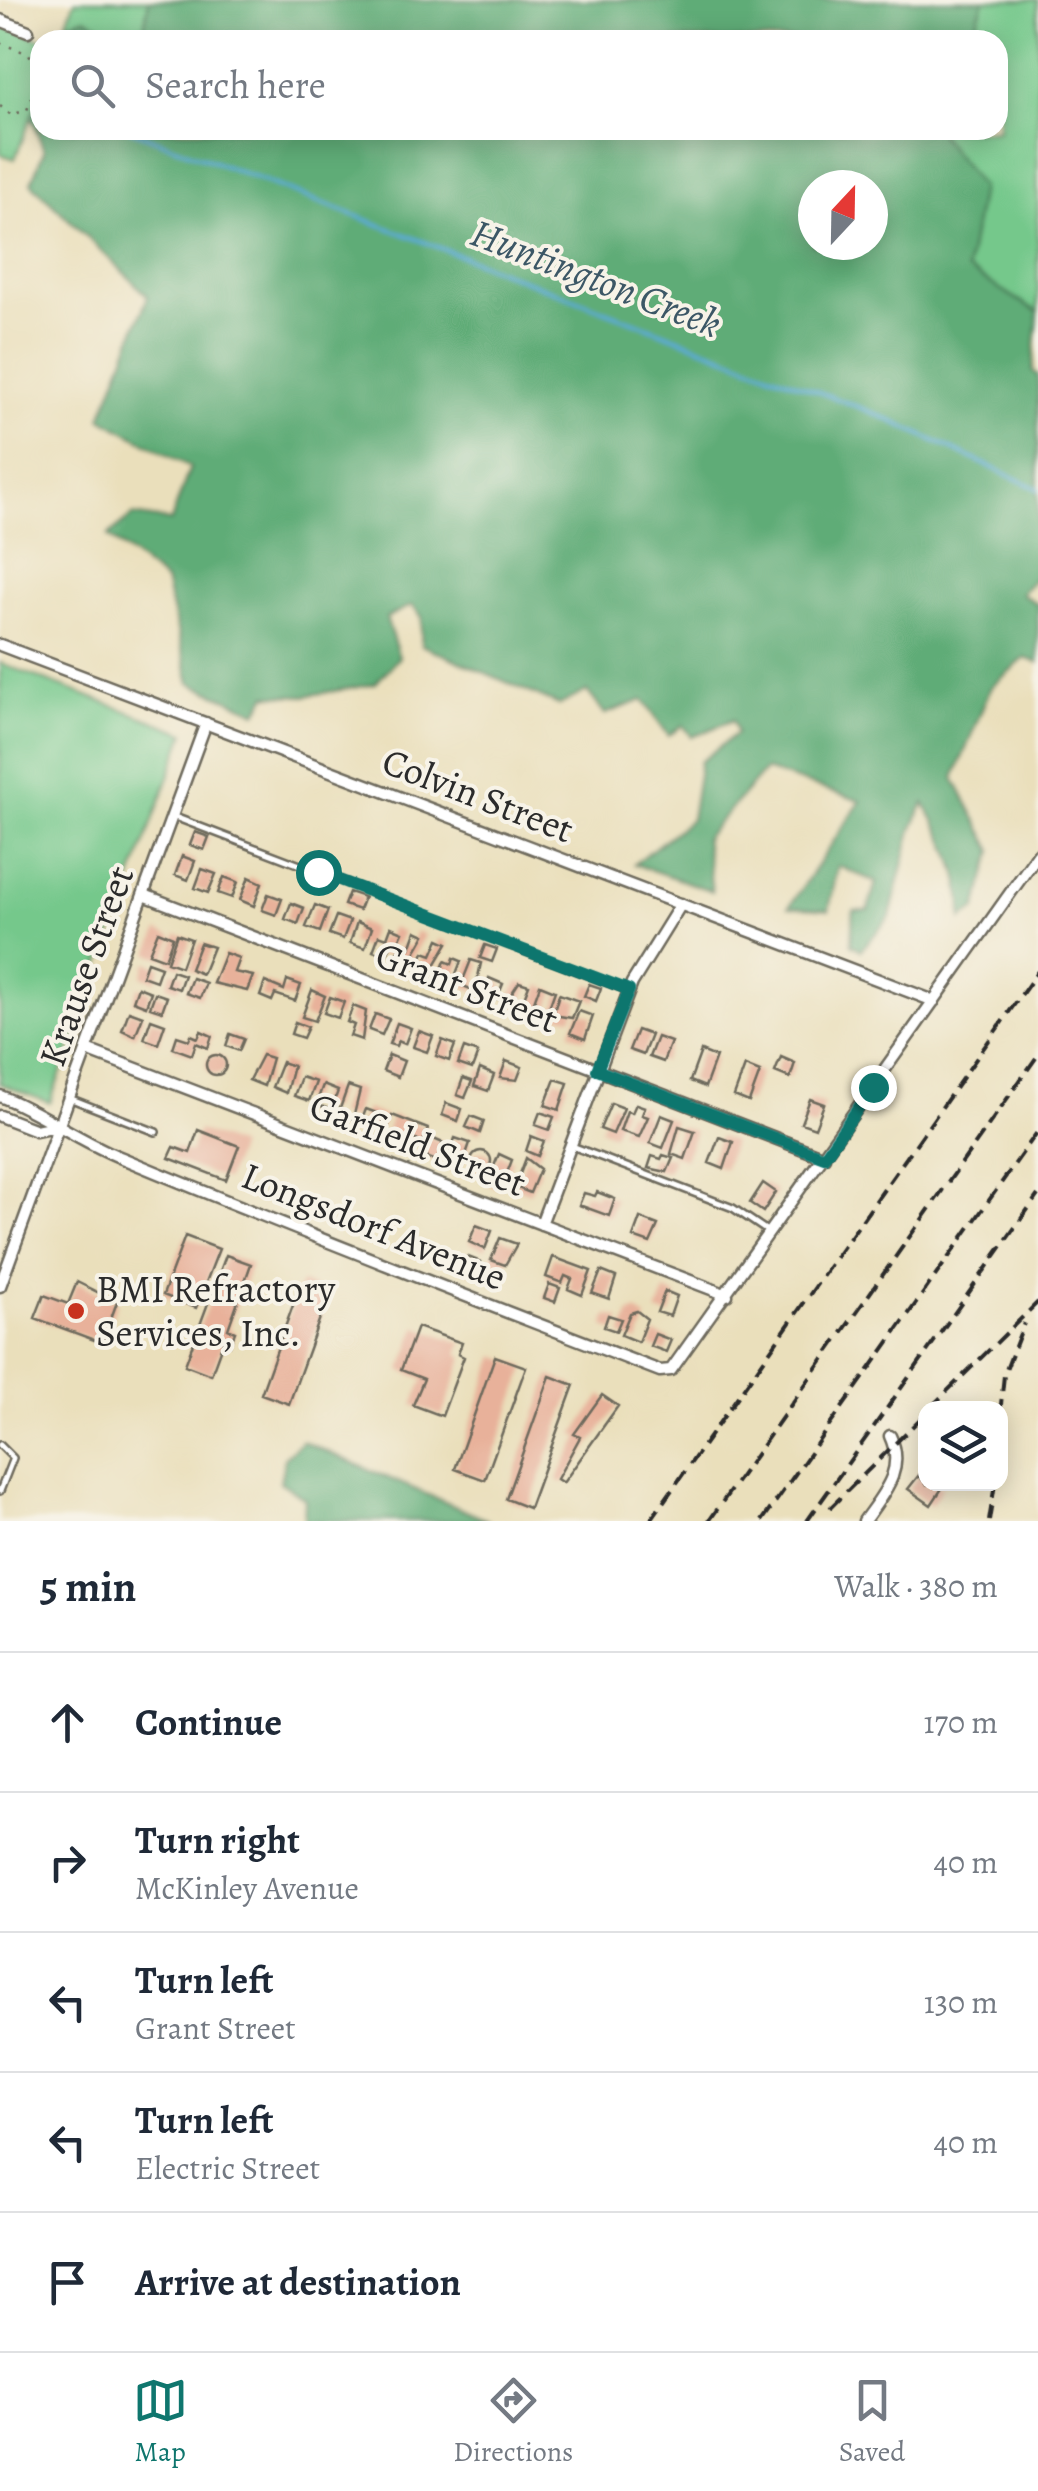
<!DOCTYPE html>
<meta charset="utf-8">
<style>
:root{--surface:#fff;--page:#f6f6f7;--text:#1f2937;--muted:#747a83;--line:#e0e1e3;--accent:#0f766e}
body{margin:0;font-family:Alegreya,serif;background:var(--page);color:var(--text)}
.controls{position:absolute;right:30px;bottom:30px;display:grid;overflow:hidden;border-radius:20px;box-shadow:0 5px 25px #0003}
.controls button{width:90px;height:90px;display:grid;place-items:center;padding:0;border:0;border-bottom:2px solid var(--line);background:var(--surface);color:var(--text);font:50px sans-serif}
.compass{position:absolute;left:798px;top:170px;width:90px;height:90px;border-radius:50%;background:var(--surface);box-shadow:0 5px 25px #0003;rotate:22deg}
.stop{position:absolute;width:30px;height:30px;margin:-22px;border:8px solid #0f766e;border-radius:50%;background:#fff}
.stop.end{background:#0f766e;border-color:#fff;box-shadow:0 2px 10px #0008}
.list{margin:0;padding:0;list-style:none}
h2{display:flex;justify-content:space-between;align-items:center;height:130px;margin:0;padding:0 40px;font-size:42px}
h2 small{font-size:32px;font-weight:400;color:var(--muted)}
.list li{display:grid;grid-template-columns:65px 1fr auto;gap:30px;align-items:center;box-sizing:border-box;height:140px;padding:0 40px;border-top:2px solid var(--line)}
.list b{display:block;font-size:38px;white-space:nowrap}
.list p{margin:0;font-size:32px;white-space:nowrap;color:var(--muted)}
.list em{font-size:32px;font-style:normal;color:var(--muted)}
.icon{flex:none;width:55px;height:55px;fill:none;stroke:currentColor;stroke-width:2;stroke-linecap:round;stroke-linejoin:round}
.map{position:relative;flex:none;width:1038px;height:1521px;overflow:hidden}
.search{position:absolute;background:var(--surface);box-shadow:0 5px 25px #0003;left:30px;right:30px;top:30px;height:110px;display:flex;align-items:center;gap:25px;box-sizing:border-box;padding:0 35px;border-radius:30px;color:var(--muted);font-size:38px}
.sheet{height:830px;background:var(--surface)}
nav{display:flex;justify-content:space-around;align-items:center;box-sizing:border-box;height:140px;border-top:2px solid var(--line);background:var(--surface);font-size:28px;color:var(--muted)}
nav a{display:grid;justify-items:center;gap:5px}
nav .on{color:var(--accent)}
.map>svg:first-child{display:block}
</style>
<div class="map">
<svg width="1038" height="1521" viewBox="0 0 1038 1521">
<rect width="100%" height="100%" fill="#f7f3e8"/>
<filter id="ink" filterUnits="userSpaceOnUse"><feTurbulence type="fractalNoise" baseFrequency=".01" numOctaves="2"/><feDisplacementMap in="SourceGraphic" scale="20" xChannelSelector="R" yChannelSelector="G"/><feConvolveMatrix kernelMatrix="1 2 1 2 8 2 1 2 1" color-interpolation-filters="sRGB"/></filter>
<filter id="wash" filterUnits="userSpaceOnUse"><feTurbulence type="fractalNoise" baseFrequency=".0048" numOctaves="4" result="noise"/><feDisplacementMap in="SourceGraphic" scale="40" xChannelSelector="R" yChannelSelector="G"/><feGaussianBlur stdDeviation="2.25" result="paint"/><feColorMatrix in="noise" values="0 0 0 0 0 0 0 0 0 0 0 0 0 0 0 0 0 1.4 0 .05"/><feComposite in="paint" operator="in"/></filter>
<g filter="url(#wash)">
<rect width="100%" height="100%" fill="#eadfbb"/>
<!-- green -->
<path fill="#74c88b" stroke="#507a5b" stroke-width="2.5" d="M75,0H149L142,40H112L108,29L84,18L66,24Z
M984,0H1038V312L966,269L981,187L940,135L941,130H998V40H971Z
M0,24L43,40L40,95L15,159L0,154Z
M0,663L185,733L50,1103L0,1084Z"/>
<!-- forest -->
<path fill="#5fac77" stroke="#456c51" stroke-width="2.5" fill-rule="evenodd" d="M149,0H984L971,40H142Z
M84,18L108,29L112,40L53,38L56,30Z
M40,95V130H941L940,135L981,187L967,269L1038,312L1033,371L1038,375V576L1021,593L1038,605V663L1025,658L991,687L954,778L993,851L976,909L962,919C963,874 947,841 924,803L912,830L890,917L861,950L851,944L853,911L868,910L876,882L838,866L829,910L789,907L861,801L765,770L705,838L712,891L634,864L691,819L700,762L737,733L733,720L692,737L683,725L669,736L643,700L605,714L587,691L559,705L421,645L422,617L412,605L386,618L399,657L375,684L305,696L267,695L257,712L190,683L165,581L108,536L133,515L171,521L190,467L101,418L148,296L31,183L44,151L32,117ZM873,185V245H813V185Z
M302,1441L489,1521H304L305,1499L280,1482L285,1457Z"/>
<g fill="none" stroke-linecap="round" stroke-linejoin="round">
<!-- stream -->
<path stroke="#5caad5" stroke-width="4" d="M130,130L874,413L1038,489"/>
</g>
<g id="blocks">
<!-- building -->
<path fill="#e8b19a" d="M195,832L209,837L204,850L190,845Z
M182,856L195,861L188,880L175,875Z
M202,869L216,874L208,893L195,888Z
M224,877L238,882L232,898L218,893Z
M249,877L262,883L254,906L240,900Z
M349,892L364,897L359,910L344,905Z
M268,894L282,899L276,915L262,910Z
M291,903L304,908L298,924L285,919Z
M315,905L328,910L320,932L306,927Z
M336,916L350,921L343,939L329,934Z
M357,922L372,928L365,948L350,943Z
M391,927L403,932L397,945L392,943L386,956L373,951L379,935L387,938Z
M158,931L173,937L165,959L149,953Z
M416,931L425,935L408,965L395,959L401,944L410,948Z
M177,934L191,939L181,967L167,962Z
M439,939L448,943L431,972L418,967L424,952L432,955Z
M200,943L213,947L202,974L190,969Z
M485,945L497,949L492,962L480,958Z
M225,953L239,958L234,972L253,976L247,991L213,983Z
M454,958L461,961L453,982L438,979L445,961L452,964Z
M471,960L481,963L475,991L461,985Z
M147,962L161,967L156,981L142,976Z
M172,971L184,975L179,989L167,985Z
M192,978L206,983L200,998L186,993Z
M489,978L503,984L497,999L483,994Z
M287,980L301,985L295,1001L275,994L272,1001L260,996L265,982L284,990Z
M519,982L529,985L520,1008L506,1002Z
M589,984L601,988L596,1001L584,996Z
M540,985L555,991L547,1013L532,1007Z
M138,987L151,992L146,1006L133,1001Z
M312,990L325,996L315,1021L302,1017Z
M155,993L167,997L162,1011L150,1007Z
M559,994L579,1001L572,1018L553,1015Z
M330,997L344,1002L338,1018L324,1013Z
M353,1006L366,1011L362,1040L350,1036L354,1025L347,1022Z
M129,1011L143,1016L135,1036L122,1030Z
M579,1011L593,1016L585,1039L570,1033Z
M375,1014L389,1019L382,1035L369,1030Z
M151,1019L165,1024L158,1044L144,1039Z
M295,1022L308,1027L303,1038L291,1034Z
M397,1023L411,1028L405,1044L398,1041L396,1046L389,1044Z
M637,1030L651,1035L643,1055L629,1050Z
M201,1031L212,1036L208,1048L196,1043L192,1055L173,1048L177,1036L189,1040L191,1035L198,1038Z
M419,1031L433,1036L427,1052L413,1047Z
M230,1034L244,1039L239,1051L226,1046Z
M657,1037L671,1042L663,1062L649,1057Z
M442,1040L455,1045L449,1061L436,1056Z
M464,1048L478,1053L472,1069L458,1064Z
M701,1051L716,1057L705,1087L690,1081Z
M262,1055L272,1058L264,1086L249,1080Z
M389,1055L404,1061L398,1077L383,1071Z
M206 1065a10 10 0 1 1 20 0a10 10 0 1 1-20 0Z
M781,1057L795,1063L790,1078L775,1072Z
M506,1061L522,1067L517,1080L500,1078Z
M282,1062L293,1066L286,1093L272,1087Z
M745,1066L760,1072L749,1102L734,1096Z
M480,1069L494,1075L488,1091L474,1086Z
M301,1077L316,1082L309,1101L294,1096Z
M463,1078L472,1081L465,1098L457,1095Z
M555,1079L568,1083L559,1110L545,1105Z
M323,1085L338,1091L331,1110L316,1104Z
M348,1086L360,1090L353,1119L338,1114Z
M810,1099L824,1104L815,1128L801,1123Z
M446,1103L462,1109L458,1121L442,1115Z
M611,1103L624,1108L613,1134L600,1129Z
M636,1104L645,1107L642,1115L648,1117L639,1137L620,1131L627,1111L632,1113Z
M366,1109L385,1116L381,1129L361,1122Z
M540,1112L554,1117L549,1130L535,1125Z
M392,1115L428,1129L423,1142L386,1132Z
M661,1115L674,1120L663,1148L650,1143Z
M471,1116L484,1121L480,1133L466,1127Z
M679,1126L695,1131L685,1159L671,1154Z
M198,1130L239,1146L226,1180L169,1158L174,1147L190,1153Z
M531,1136L544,1141L538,1156L526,1151Z
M429,1137L443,1143L437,1161L423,1156Z
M719,1137L733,1142L724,1169L709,1163Z
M455,1138L470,1143L462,1166L447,1160Z
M471 1161a10 10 0 1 1 20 0a10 10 0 1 1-20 0Z
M499,1154L512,1160L501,1189L487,1183Z
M663,1155L673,1158L667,1172L648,1168L652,1156L661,1159Z
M526,1158L540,1169L530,1193L515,1187Z
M763,1183L776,1192L763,1212L750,1203Z
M597,1192L615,1199L609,1216L579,1205L584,1193L595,1196Z
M640,1218L658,1225L650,1243L633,1237Z
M476,1225L492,1231L485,1249L469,1242Z
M185,1236L219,1249L196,1308L163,1295Z
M500,1238L517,1244L505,1265L491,1260Z
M226,1255L251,1264L228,1329L235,1332L230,1345L223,1342L211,1375L185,1365Z
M468,1257L481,1262L477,1275L464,1270Z
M553,1257L591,1271L582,1295L568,1289L572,1279L565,1276L562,1283L546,1277Z
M601,1271L616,1277L609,1299L592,1293Z
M77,1282L117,1302L102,1343L35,1318L44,1295L68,1304Z
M301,1283L329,1293L289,1404L261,1394Z
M549,1284L560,1288L555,1302L544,1298Z
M665,1291L677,1296L670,1316L657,1312Z
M637,1311L647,1319L638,1342L621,1335L630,1313Z
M608,1315L621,1319L616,1331L604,1327Z
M417,1327L462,1343L458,1354L464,1357L442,1416L413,1405L424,1379L401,1370Z
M655,1334L671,1340L666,1352L650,1346Z
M495,1356L526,1367L485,1480L455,1469Z
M550,1376L574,1385L529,1508L506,1499Z
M602,1395L618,1406L563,1483L557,1479L580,1437L574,1434Z
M919,1475L926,1484L943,1487L931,1505L908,1489Z"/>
</g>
</g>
<g filter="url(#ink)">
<use href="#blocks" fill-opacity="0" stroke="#6e6a5d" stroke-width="2.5"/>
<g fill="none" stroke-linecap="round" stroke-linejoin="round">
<defs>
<path id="service" d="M172,816L627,990
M69,1098L156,1132
M572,1146L733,1208L767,1231
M0,1445L13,1458L0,1491"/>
<path id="minor" d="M0,20L28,31
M0,645L934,1001
M144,895L824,1157
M87,1050L727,1295
M0,1096C43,1113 79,1141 122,1158C300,1232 480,1302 660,1371L671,1370L1038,854
M0,1116L36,1130L60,1125
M541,1224L632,983L681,904
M0,1286L206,723
M864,1521C883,1494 906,1470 890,1436"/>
</defs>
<!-- service casing -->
<use href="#service" stroke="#6e6a5d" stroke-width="10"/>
<!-- minor casing -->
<use href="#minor" stroke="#6e6a5d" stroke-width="15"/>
<!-- path -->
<path stroke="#6e6a5d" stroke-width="2.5" stroke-dasharray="2.5 8" stroke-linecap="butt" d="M0,43L29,54L40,74
M0,106L11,115L27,110L40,78"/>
<!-- service -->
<use href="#service" stroke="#fff" stroke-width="5"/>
<!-- minor -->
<use href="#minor" stroke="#fff" stroke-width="10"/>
<!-- rail -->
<path stroke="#2b2b2b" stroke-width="4" stroke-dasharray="15 8" stroke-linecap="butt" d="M930,1408L1038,1302
M1000,1414L1004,1375L1024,1323
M830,1508L926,1413
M650,1521L1038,971
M709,1521L1038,1055
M762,1521L1038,1131
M807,1521L1038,1195
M989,1521L995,1484"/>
</g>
</g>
<g fill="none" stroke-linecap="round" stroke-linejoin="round" filter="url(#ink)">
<!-- route -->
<path stroke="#0f766e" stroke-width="12" d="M318,872L629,990L597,1070L824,1157L873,1087"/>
</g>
<!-- markers -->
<circle fill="#c8321e" stroke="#f7f3e8" stroke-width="4" cx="76" cy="1311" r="10"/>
<g text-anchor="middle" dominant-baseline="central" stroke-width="8" stroke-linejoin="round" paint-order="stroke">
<!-- street labels -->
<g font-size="38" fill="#2b2b2b" stroke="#f7f3e8">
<text transform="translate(478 795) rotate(21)">Colvin Street</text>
<text transform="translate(86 966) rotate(-70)">Krause Street</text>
<text transform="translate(467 987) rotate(21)">Grant Street</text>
<text transform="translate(418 1144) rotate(21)">Garfield Street</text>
<text transform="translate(374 1226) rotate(22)">Longsdorf Avenue</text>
</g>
<!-- poi labels -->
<g font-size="38" fill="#2b2b2b" stroke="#f7f3e8" text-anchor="start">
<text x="96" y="1289">BMI Refractory<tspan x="96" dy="44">Services, Inc.</tspan></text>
</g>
<!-- water labels -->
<g font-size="40" font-style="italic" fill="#3c5766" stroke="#f7f3e8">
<text transform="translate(596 278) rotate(21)">Huntington Creek</text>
</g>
</g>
</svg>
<div class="controls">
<button><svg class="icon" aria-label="layers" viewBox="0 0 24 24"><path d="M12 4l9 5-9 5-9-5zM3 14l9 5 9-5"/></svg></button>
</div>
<svg class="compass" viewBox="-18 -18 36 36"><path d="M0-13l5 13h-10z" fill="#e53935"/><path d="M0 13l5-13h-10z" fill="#747a83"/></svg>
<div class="stop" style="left:318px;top:872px"></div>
<div class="stop end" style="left:873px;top:1087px"></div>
<div class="search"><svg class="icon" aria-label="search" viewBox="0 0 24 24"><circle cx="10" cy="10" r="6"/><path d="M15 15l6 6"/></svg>Search here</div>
</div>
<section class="sheet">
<h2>5 min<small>Walk · 380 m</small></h2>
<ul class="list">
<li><svg class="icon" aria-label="ahead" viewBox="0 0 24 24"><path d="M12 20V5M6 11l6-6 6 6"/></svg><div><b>Continue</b></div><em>170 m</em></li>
<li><svg class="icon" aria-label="right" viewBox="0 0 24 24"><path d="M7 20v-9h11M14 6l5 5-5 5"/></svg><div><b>Turn right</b><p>McKinley Avenue</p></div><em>40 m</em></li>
<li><svg class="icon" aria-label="left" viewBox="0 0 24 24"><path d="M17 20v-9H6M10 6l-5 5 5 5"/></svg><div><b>Turn left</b><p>Grant Street</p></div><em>130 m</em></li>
<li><svg class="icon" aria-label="left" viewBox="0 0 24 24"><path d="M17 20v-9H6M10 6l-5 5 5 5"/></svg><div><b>Turn left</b><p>Electric Street</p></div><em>40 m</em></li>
<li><svg class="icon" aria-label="arrive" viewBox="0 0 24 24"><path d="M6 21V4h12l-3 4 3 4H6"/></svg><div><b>Arrive at destination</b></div></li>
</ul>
</section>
<nav>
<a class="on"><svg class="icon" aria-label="map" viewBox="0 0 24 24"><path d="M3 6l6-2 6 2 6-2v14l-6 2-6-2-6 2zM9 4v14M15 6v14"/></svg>Map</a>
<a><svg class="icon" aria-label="directions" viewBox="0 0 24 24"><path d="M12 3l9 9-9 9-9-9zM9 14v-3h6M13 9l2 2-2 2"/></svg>Directions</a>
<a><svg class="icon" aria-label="saved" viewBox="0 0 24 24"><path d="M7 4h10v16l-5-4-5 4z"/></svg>Saved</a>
</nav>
